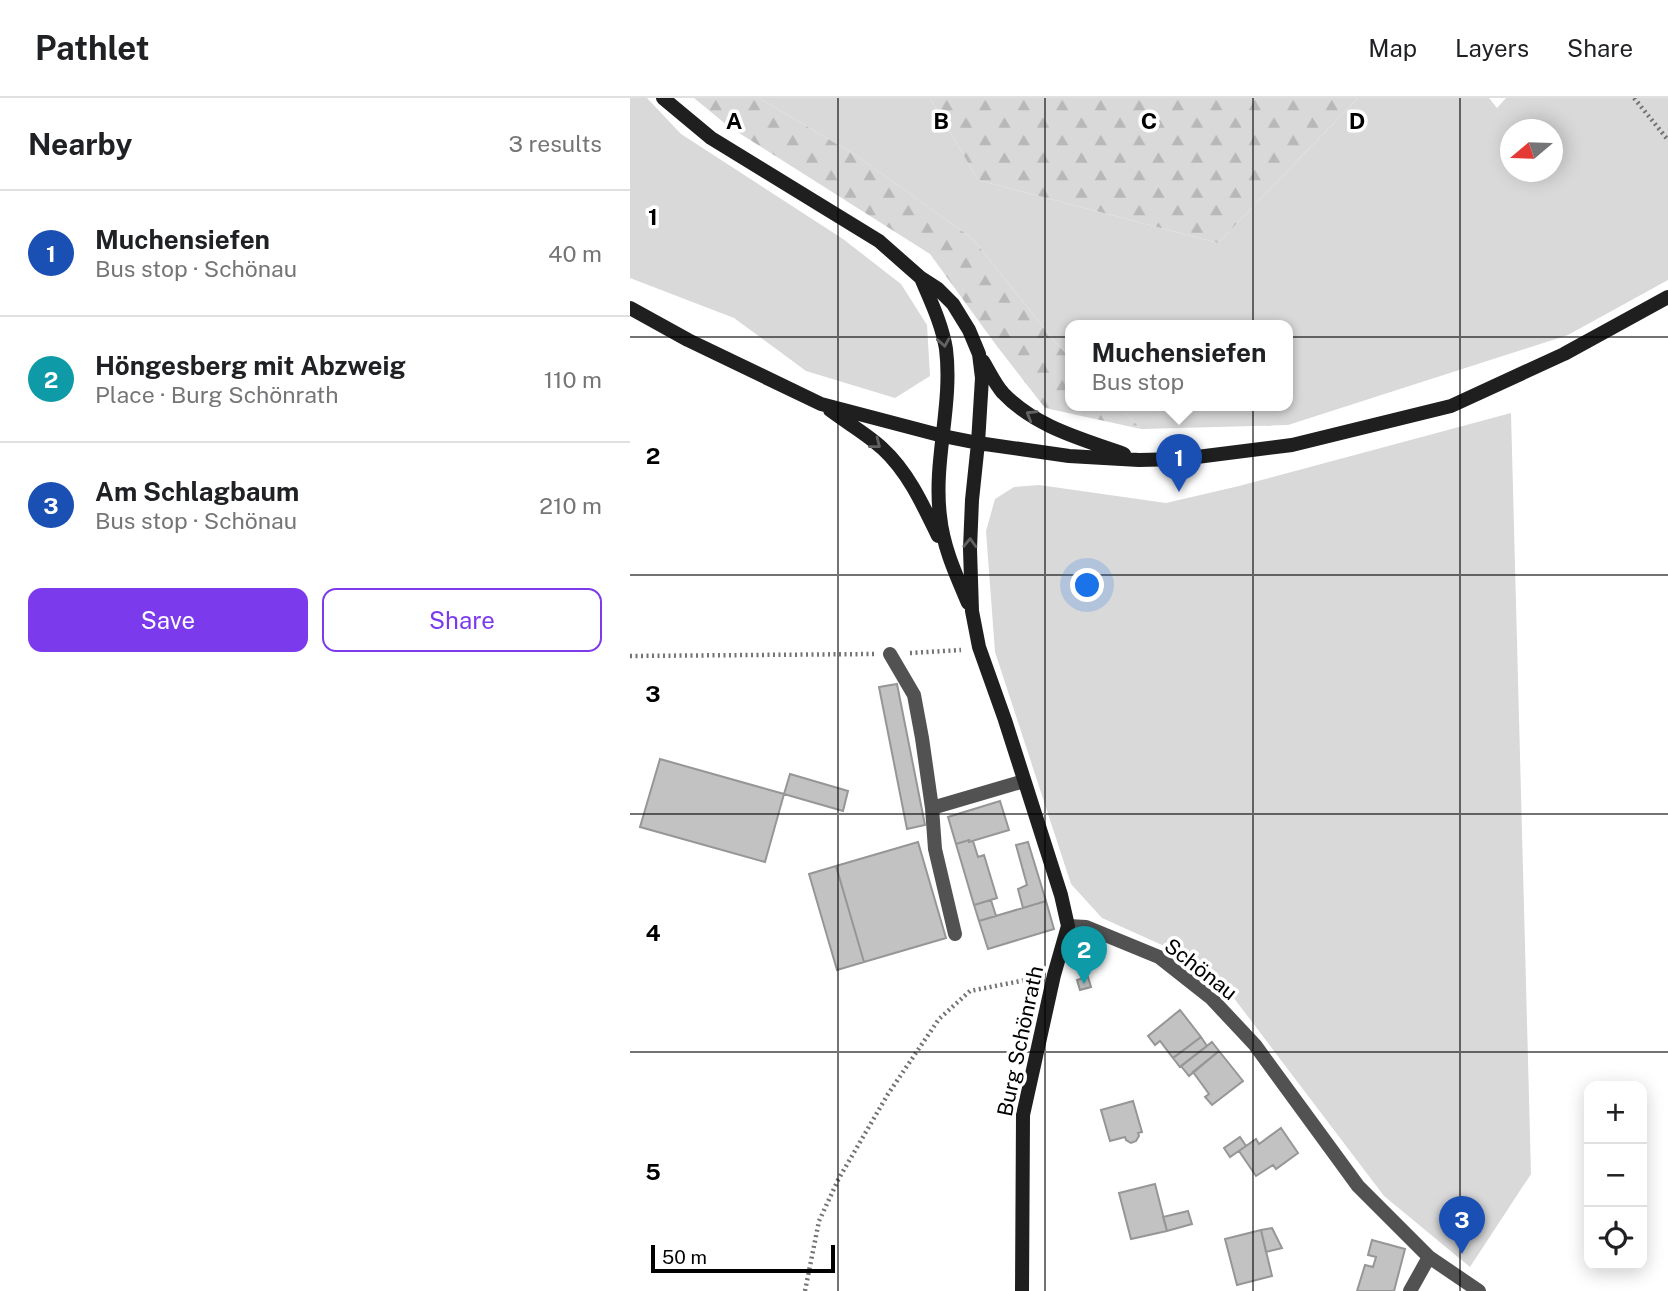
<!DOCTYPE html>
<meta charset="utf-8">
<style>
:root{--surface:#fff;--page:#f6f6f6;--text:#202124;--muted:#757577;--line:#e0e0e0;--accent:#7c3aed}
body{margin:0;font-family:"Public Sans",sans-serif;background:var(--page);color:var(--text)}
.controls{position:absolute;right:21px;bottom:21px;display:grid;overflow:hidden;border-radius:14px;box-shadow:0 4px 18px #0003}
.controls button{width:63px;height:63px;display:grid;place-items:center;padding:0;border:0;border-bottom:2px solid var(--line);background:var(--surface);color:var(--text);font:35px sans-serif}
.compass{position:absolute;left:870px;top:21px;width:63px;height:63px;border-radius:50%;background:var(--surface);box-shadow:0 4px 18px #0003;rotate:251deg}
.scale{position:absolute;left:21px;bottom:18px;width:184px;box-sizing:border-box;padding-left:7px;border:4px solid #000;border-top:0;font-size:19px;line-height:24px;white-space:nowrap;color:#000;-webkit-text-stroke:5px #fff;paint-order:stroke}
.you{position:absolute;left:458px;top:488px;width:24px;height:24px;margin:-18px;border:5px solid #fff;border-radius:50%;background:#1a73e8;box-shadow:0 0 0 10px #1a73e833}
.badge{display:grid;place-items:center;width:46px;height:46px;border-radius:50%;background:var(--accent);color:#fff;font-size:23px;font-weight:700}
.pin{position:absolute;translate:-50% -58px;filter:drop-shadow(0 2px 4px #0008)}
.pin::after{content:'';position:absolute;top:37px;width:24px;height:21px;background:inherit;clip-path:polygon(0 0,100% 0,50% 100%)}
.popup{position:absolute;left:435px;top:222px;width:228px;height:91px;box-sizing:border-box;display:grid;place-content:center;border-radius:14px;background:var(--surface);filter:drop-shadow(0 2px 5px #0005);font-size:23px;white-space:nowrap;color:var(--muted)}
.popup b{font-size:26px;color:var(--text)}
.popup::after{content:'';position:absolute;left:50%;top:100%;margin-left:-14px;border:14px solid transparent;border-top-color:var(--surface)}
.list{margin:0;padding:0;list-style:none}
h2{display:flex;justify-content:space-between;align-items:center;height:91px;margin:0;padding:0 28px;font-size:30px}
h2 small{font-size:23px;font-weight:400;color:var(--muted)}
.list li{display:grid;grid-template-columns:46px 1fr auto;gap:21px;align-items:center;box-sizing:border-box;height:126px;padding:0 28px;border-top:2px solid var(--line)}
.list b{display:block;font-size:26px;white-space:nowrap}
.list p{margin:0;font-size:23px;white-space:nowrap;color:var(--muted)}
.list em{font-size:23px;font-style:normal;color:var(--muted)}
.actions{display:flex;gap:14px;padding:21px 28px}
.actions a{flex:1;padding:16px 0;border:2px solid var(--accent);border-radius:14px;text-align:center;font-size:24px;color:var(--accent)}
.actions .main{background:var(--accent);color:#fff}
.icon{flex:none;width:38px;height:38px;fill:none;stroke:currentColor;stroke-width:2;stroke-linecap:round;stroke-linejoin:round}
.map{position:relative;flex:none;width:1038px;height:1193px;overflow:hidden}
header{display:flex;align-items:center;gap:42px;box-sizing:border-box;height:98px;padding:0 35px;background:var(--surface);border-bottom:2px solid var(--line)}
header strong{font-size:33px}
nav{display:flex;gap:38px;margin-inline-start:auto;font-size:24px}
main{display:flex}
aside{flex:1;background:var(--surface)}
.map>svg:first-child{display:block}
</style>
<header>
<strong>Pathlet</strong>
<nav><a>Map</a><a>Layers</a><a>Share</a></nav>
</header>
<main>
<aside>
<h2>Nearby<small>3 results</small></h2>
<ul class="list">
<li><span class="badge" style="background:#1a4fb4">1</span><div><b>Muchensiefen</b><p>Bus stop · Schönau</p></div><em>40 m</em></li>
<li><span class="badge" style="background:#0f9aa8">2</span><div><b>Höngesberg mit Abzweig</b><p>Place · Burg Schönrath</p></div><em>110 m</em></li>
<li><span class="badge" style="background:#1a4fb4">3</span><div><b>Am Schlagbaum</b><p>Bus stop · Schönau</p></div><em>210 m</em></li>
</ul>
<div class="actions"><a class="main">Save</a><a>Share</a></div>
</aside>
<div class="map">
<svg width="1038" height="1193" viewBox="0 0 1038 1193">
<defs>
<pattern id="forest-firs" width="22" height="20" patternUnits="userSpaceOnUse" patternTransform="scale(1.75)"><rect width="22" height="20" fill="#d9d9d9"/><path d="M5 1l3.5 6h-7zM16 11l3.5 6h-7z" fill="#b8b8b8"/></pattern>
</defs>
<rect width="100%" height="100%" fill="#fff"/>
<!-- grass -->
<path fill="#d9d9d9" fill-rule="evenodd" d="M0,0H17L51,36L213,141L271,186L297,227L300,278L265,300L176,273L104,220L0,180Z
M129,0H300L348,82L588,145L728,0H859L867,10L876,0H1038V182L938,237L658,327L511,331L489,308H658V228H440V260L425,244L343,141L227,58ZM880,32H922V74H880Z
M881,315L901,1076L840,1169L754,1098L594,887L532,847L472,820L441,786L365,554L356,433L365,401L384,389L409,387L536,405L609,388Z"/>
<!-- forest -->
<path fill="url(#forest-firs)" d="M64,0H129L227,58L343,141L425,244L440,260V308H489L511,331L415,310L366,247L300,156L98,28Z
M300,0H728L588,145L348,82Z"/>
<!-- building -->
<path fill="#c2c2c2" stroke="#969696" stroke-width="2" d="M267,586L295,727L277,731L249,589Z
M30,661L154,696L135,764L10,729Z
M160,676L218,693L213,713L154,696Z
M370,703L379,732L339,744V742L326,746L318,719Z
M339,742V744L343,743L348,759L354,757L367,800L344,807L326,746Z
M288,744L316,840L234,864L206,768Z
M398,744L416,803L393,810L388,791L397,787L386,747Z
M206,768L234,864L207,872L179,776Z
M361,802L366,818L349,823L344,807Z
M416,803L424,831L358,851L349,823Z
M458,879L461,889L450,892L447,882Z
M550,912L571,939L543,960L530,943L525,947L518,938Z
M571,939L577,948L550,969L543,960Z
M582,944L589,953L559,978L551,968Z
M589,953L613,983L582,1007L575,999L579,996L563,974Z
M503,1003L512,1034L508,1035L509,1038L506,1043L501,1045L496,1042L495,1039L480,1043L471,1012Z
M651,1030L668,1055L646,1071L643,1067L626,1078L609,1053L626,1041L629,1046Z
M610,1039L616,1048L600,1059L594,1050Z
M525,1086L537,1133L501,1141L489,1095Z
M558,1113L562,1126L537,1133L533,1119Z
M642,1130L652,1150L636,1154L631,1132Z
M631,1132L642,1178L607,1187L595,1141Z
M742,1142L775,1151L764,1193H727L735,1167L743,1169L746,1159L738,1157Z"/>
<g fill="none" stroke-linecap="round" stroke-linejoin="round">
<!-- path -->
<path stroke="#747474" stroke-width="4.5" stroke-dasharray="2 3.5" stroke-linecap="butt" d="M1004,0L1038,42
M280,555L331,552
M0,558L244,556
M175,1193L189,1123L208,1082L258,996L309,921L340,893L406,880"/>
<!-- lane -->
<path stroke="#525252" stroke-width="14" d="M260,556L284,597L292,640L302,710L305,751L325,836
M302,710L394,683"/>
<!-- street -->
<path stroke="#525252" stroke-width="14" d="M438,828L456,829L529,859L581,900L625,947L728,1088L799,1159L849,1193
M780,1193L799,1159"/>
<!-- secondary -->
<path stroke="#1f1f1f" stroke-width="14" d="M33,0L81,40L249,143L291,180L308,191L323,206L339,232L349,256L352,280L348,345L342,402L340,451L342,513L349,549L375,622L431,797L438,828L424,877L393,1017L392,1193
M291,180C301,204 312,226 316,251C323,307 303,363 310,418C313,449 326,477 338,505
M0,210L58,242L191,306L313,338L348,345L439,358L509,362L551,361L662,347L821,308L934,256L1038,199
M353,263C359,273 365,286 373,295C405,329 452,341 494,356
M200,312C217,325 237,336 253,351C278,374 293,407 308,438"/>
</g>
<!-- one-way arrows -->
<defs><path id="oneway-chevron" d="M-2-3.5L2.5 0L-2 3.5" fill="none" stroke-width="1.6" stroke-linecap="round" stroke-linejoin="round" transform="scale(1.75)"/></defs>
<g stroke="#626262">
<use href="#oneway-chevron" transform="translate(314 244) rotate(80)"/>
<use href="#oneway-chevron" transform="translate(401 317) rotate(-149)"/>
<use href="#oneway-chevron" transform="translate(246 346) rotate(38)"/>
<use href="#oneway-chevron" transform="translate(340 445) rotate(-88)"/>
</g>
<!-- grid -->
<path fill="none" stroke="#000" stroke-width="2" stroke-opacity="0.55" d="M208,0V1193M415,0V1193M623,0V1193M830,0V1193M0,239H1038M0,477H1038M0,716H1038M0,954H1038"/>
<g text-anchor="middle" dominant-baseline="central" stroke-width="7" stroke-linejoin="round" paint-order="stroke">
<!-- street labels -->
<g font-size="21" fill="#000" stroke="#fff">
<text transform="translate(571 871) rotate(38)">Schönau</text>
<text transform="translate(390 943) rotate(-78)">Burg Schönrath</text>
</g>
</g>
<g font-size="23" text-anchor="middle" font-weight="bold" fill="#000" stroke="#fff" stroke-width="7" stroke-linejoin="round" paint-order="stroke">
<text x="104" y="31">A</text>
<text x="311" y="31">B</text>
<text x="519" y="31">C</text>
<text x="727" y="31">D</text>
<text x="23" y="127">1</text>
<text x="23" y="366">2</text>
<text x="23" y="604">3</text>
<text x="23" y="843">4</text>
<text x="23" y="1082">5</text>
</g>
</svg>
<div class="controls">
<button>+</button>
<button>−</button>
<button><svg class="icon" aria-label="locate" viewBox="0 0 24 24"><circle cx="12" cy="12" r="6"/><path d="M12 2v4M12 18v4M2 12h4M18 12h4"/></svg></button>
</div>
<svg class="compass" viewBox="-18 -18 36 36"><path d="M0-13l5 13h-10z" fill="#e53935"/><path d="M0 13l5-13h-10z" fill="#757577"/></svg>
<div class="scale">50 m</div>
<div class="you"></div>
<div class="pin badge" style="left:549px;top:394px;background:#1a4fb4">1</div>
<div class="popup"><b>Muchensiefen</b>Bus stop</div>
<div class="pin badge" style="left:454px;top:886px;background:#0f9aa8">2</div>
<div class="pin badge" style="left:832px;top:1156px;background:#1a4fb4">3</div>
</div>
</main>
